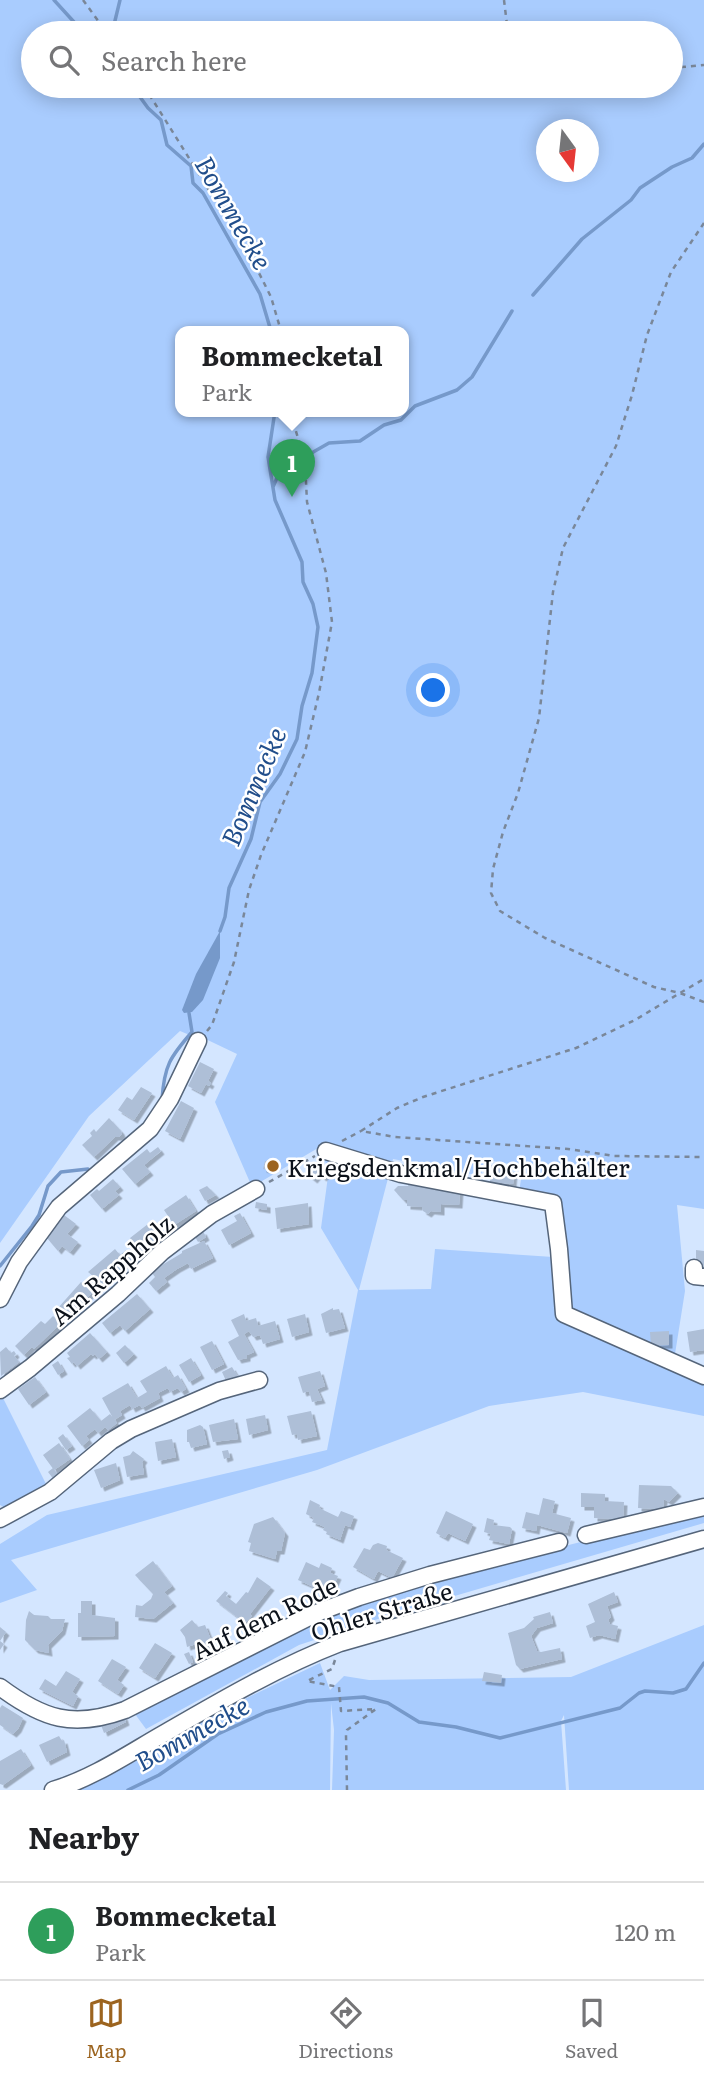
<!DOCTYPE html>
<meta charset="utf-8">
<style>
:root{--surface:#fff;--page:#f2f2f2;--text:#202124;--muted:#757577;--line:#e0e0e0;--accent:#9c641f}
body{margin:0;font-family:Literata,serif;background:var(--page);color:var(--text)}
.compass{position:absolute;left:536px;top:119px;width:63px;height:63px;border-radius:50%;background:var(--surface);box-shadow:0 4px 18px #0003;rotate:165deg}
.you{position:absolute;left:434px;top:691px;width:24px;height:24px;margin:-18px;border:5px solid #fff;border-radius:50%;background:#1a73e8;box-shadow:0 0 0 10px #1a73e833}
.badge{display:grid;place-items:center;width:46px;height:46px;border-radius:50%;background:var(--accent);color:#fff;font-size:23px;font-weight:700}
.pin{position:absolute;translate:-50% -58px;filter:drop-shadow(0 2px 4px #0008)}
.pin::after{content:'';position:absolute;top:37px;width:24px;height:21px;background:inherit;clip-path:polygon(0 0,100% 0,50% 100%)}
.popup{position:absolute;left:175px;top:326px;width:234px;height:91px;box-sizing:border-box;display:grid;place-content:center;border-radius:14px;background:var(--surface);filter:drop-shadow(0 2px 5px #0005);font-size:23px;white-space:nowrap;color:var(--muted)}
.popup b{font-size:26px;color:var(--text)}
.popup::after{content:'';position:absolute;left:50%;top:100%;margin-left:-14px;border:14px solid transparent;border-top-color:var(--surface)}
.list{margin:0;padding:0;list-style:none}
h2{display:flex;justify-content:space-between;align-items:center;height:91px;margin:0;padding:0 28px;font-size:30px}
h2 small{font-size:23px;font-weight:400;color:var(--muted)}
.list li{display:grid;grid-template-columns:46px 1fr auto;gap:21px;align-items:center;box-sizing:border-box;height:98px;padding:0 28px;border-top:2px solid var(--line)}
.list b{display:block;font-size:26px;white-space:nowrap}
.list p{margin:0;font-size:23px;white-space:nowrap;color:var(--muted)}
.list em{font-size:23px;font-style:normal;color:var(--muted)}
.icon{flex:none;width:38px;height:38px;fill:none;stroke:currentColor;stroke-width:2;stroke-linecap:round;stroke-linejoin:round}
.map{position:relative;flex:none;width:704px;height:1790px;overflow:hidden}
.search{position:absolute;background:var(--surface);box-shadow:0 4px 18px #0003;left:21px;right:21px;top:21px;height:77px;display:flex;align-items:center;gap:18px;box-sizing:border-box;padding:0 24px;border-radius:38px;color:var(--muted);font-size:26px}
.sheet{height:189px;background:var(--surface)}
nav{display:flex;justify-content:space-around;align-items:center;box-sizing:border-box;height:98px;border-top:2px solid var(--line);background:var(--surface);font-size:19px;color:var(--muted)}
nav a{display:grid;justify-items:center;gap:4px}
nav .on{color:var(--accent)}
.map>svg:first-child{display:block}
</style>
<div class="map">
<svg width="704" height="1790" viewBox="0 0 704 1790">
<defs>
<filter id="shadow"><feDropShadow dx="3.5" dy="3.5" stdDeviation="0" flood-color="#0004"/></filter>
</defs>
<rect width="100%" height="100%" fill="#d4e6ff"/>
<!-- green -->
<path fill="#a9ccfe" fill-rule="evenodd" d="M0,0H704V1209L677,1205L685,1291L675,1354L570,1309L559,1195L519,1192L523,1167L484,1159L481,1176L393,1159L359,1290L431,1289L435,1249L553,1257L557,1315L704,1380V1416L583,1392L489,1406L317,1470L11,1560L37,1590L0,1603V1544L47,1515L327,1450L358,1290L321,1228L329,1169L318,1148L252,1187L215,1102L237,1054L193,1033L192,1036L180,1031L89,1116L0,1243ZM33,33H671V86H33ZM546,130H588V172H546ZM180,331H404V411H180Z
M3,1398L46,1484L7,1509L0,1505V1400Z
M704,1511V1523L393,1614L299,1645L146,1729L132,1710L326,1615L449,1575Z
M704,1625V1790H569L564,1715L561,1721L566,1790H332L334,1730L331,1703L330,1790H54L320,1663L330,1690L344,1676L369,1680L571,1677Z"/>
<!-- water -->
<path fill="#7699ca" d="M220,931V958L203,1000L192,1012L184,1013L182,1010L196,974Z"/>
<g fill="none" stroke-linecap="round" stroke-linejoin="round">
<!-- stream -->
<path stroke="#7699ca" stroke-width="3.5" d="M54,0L84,33
M112,33L120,0
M132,86L148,108L161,120L167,145L191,166L193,183L203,193L260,294L271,331
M533,295L582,239L631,200L640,188L672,167L692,158L704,144
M308,455L329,443L360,441L384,425L401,420L415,406L457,390L472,377L512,311
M273,487L279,473L297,462
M220,931L225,917L229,888L251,839L260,802L280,774L297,739L302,706L312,673L318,627L313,604L303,582L302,562L275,500L268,457L275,411
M162,1100C164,1066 170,1057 192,1032L189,1013
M0,1266L32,1226L39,1215L48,1186L61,1172L88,1169
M128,1790L159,1775L218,1734L266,1712L307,1701L364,1697L388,1703L419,1722L456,1727L500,1738L620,1708L639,1693L645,1691L673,1693L686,1689L704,1663"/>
</g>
<!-- building -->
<path fill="#aebfd7" filter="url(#shadow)" d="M200,1062L214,1069L208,1081L211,1083L209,1086L206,1084L201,1093L188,1086Z
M141,1087L152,1093L134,1120L118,1110L127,1097L132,1100Z
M181,1101L194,1108L180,1139L165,1131Z
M109,1118L121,1131L122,1134L119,1137H115L94,1157L82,1145L92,1136L90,1133L94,1129L96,1132Z
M158,1147L161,1151L144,1165L150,1172L135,1184L122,1169L147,1149L150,1153Z
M265,1161L270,1162L268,1170L263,1169Z
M326,1165L331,1169L323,1178L319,1174L314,1180L309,1176L317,1167L321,1171Z
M491,1165L503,1167L502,1171L514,1172L513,1184L490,1182Z
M113,1179L120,1187L115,1191L119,1195L102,1209L90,1195L97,1189L99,1191Z
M409,1181L460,1188L459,1205L441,1204V1212L431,1211L428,1214L423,1211L422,1207L407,1206V1200H403L394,1190L398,1186H408Z
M207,1186L216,1195L205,1201L199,1190Z
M186,1195L196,1211L174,1225L164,1210Z
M256,1202L267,1204V1210L255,1208Z
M308,1203L309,1224L277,1229L275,1208Z
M240,1213L251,1233L229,1245L221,1230L237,1221L234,1216Z
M64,1215L76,1224L67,1234L78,1242L70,1252L62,1246L58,1251L47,1238Z
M148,1224L159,1238L141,1252L145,1256L139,1260L131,1250L136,1246L130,1238Z
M203,1231L206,1237L198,1242L194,1235Z
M204,1241L213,1258L191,1269L188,1263L177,1269L164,1278L167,1282L156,1291L149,1283L155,1277L152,1273L157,1268L182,1253V1251Z
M115,1249L120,1255L126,1250L138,1262L130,1269L126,1264L103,1284L88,1272Z
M696,1250L704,1251V1267H696Z
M81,1282L92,1293L68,1316L58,1308Z
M137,1294L150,1309L125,1331L120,1325L110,1333L102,1323Z
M333,1308V1310L339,1309L345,1328L326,1333L321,1314Z
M244,1314L246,1321L256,1318L258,1326L275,1321L280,1339L263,1344L260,1335L253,1337L249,1331L244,1334L254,1352L247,1355V1358L238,1360L228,1342L239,1336L231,1320Z
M305,1314L309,1332L292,1337L287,1319Z
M53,1316L61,1323L34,1349L32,1347L24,1355L15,1346L41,1321L45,1324Z
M704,1329V1350L690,1352L687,1332Z
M669,1331V1345L651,1346L650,1332Z
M90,1333L107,1352L99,1359L95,1354L93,1356L91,1354L77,1366L74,1362L72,1364L67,1358L70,1357L67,1353Z
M212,1341L224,1364L212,1370L200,1347Z
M125,1345L134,1354L124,1363L116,1353Z
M6,1347L11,1353L14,1351L16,1354L14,1356L19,1362L1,1376L0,1352Z
M191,1358L201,1375L189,1382L179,1365Z
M58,1361L64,1371L58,1375L52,1365Z
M166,1366L173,1378L178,1375L186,1389L181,1392L178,1388L170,1392L168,1388L158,1393L160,1398L142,1408L140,1405L132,1409L130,1405L120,1411L122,1415L114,1420L102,1398L128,1383L137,1398L147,1392L140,1381Z
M232,1367L238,1377L227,1383L222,1372Z
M320,1371L325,1386L317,1389L322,1400L312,1402L309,1391L303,1393L298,1377Z
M35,1377L46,1392L29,1405L18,1389Z
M90,1408L101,1421L110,1414L117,1423L108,1430L105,1427L98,1433L95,1429L86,1436L89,1440L82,1446L67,1426Z
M311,1411L317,1436L298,1440L297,1434L292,1435L287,1416Z
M265,1415L268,1430L249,1435L246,1419Z
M234,1419L238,1439L213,1442L209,1425Z
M200,1425L203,1427L207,1444L191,1448L189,1442H187V1430Z
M63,1434L72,1446L66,1450L58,1438Z
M172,1439L176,1457L158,1461L155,1442Z
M59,1443L70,1459L54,1470L43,1455Z
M228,1450L230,1457L224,1459L222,1451Z
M133,1451L144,1459L142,1462L144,1474L127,1477L123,1457L130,1455Z
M116,1463L120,1480L101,1488L94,1470Z
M53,1468L60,1477L55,1481L48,1472Z
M639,1485L671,1486L678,1493L669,1502L664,1499L663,1509L638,1508Z
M581,1493L605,1494V1501L624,1502L623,1519L594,1518V1507H581Z
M543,1498L555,1501L552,1513L571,1518L567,1533L537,1525L536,1531L522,1528L526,1512L539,1515Z
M310,1500L320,1505L319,1508L338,1517L341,1511L354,1516L350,1527L345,1525L340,1540L326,1534L327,1532L323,1530L325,1527L312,1522L314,1518L306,1514Z
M446,1511L473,1524L465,1541L448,1533L445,1538L436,1533Z
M273,1517L285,1533L281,1551H277L275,1559L249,1551L251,1543L248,1542L254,1524Z
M487,1518L494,1520L493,1525L510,1527L512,1529L509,1544L489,1540L491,1534L484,1532Z
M378,1543L387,1546L386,1550L403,1558L392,1578L378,1571L374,1579L353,1567L364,1548L370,1550L373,1545Z
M153,1561L172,1586L164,1592L173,1603L153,1619L135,1617L136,1605L142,1606L151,1599L153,1594L135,1575Z
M306,1562L319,1568L321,1563L332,1568L330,1573L338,1576L330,1594L298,1580Z
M257,1577L271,1587L250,1614L252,1616L245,1623L216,1601L225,1591L228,1593L226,1596L236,1604L246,1592L248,1593Z
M614,1592L618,1602L607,1606L611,1617L608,1620L610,1624L618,1626L615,1639L599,1635L590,1638L586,1626L595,1622L588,1604Z
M81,1601H92V1615L115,1618V1636L78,1637V1613H81Z
M29,1611L34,1615L48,1616L51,1619H65L62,1631L48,1645L49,1653L35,1650L25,1640L26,1620Z
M550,1612L553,1623L537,1628L531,1636L537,1651L541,1652L560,1648L562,1659L520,1669L516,1665L508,1633L524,1628L534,1619L533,1617Z
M192,1620L198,1627L205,1625L211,1640L201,1651L196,1644L187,1647L185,1637L180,1630Z
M0,1627L6,1632L0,1641L4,1644L0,1650Z
M155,1643L172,1653L155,1678L139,1668Z
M189,1652L193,1662L189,1664L184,1654Z
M112,1659L126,1667L117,1680L124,1685L118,1694L98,1681Z
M66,1671L80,1679L72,1692L78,1696L73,1706L39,1689L45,1679L56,1686Z
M484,1672L502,1675L501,1683L482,1681Z
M2,1705L23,1718L18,1729L13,1734L0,1725V1708Z
M124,1716L126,1722L104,1733L101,1725Z
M59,1736L62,1741L64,1740L67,1752L47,1762L39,1745Z
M21,1749L31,1765L3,1785L0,1784V1761Z"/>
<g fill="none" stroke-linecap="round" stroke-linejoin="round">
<defs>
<path id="minor" d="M326,1151L401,1174L553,1203L559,1249L564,1314L704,1376
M694,1268V1276L704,1277
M0,1299L19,1262L59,1207L150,1129L170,1099L198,1041
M0,1390L30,1368L118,1294L162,1252L212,1214L256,1189
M0,1519L50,1492L111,1441L131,1429L219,1391L259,1380
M586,1535L704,1507
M0,1687C43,1719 73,1729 125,1710L319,1612L359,1597L430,1575L559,1542
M53,1790C93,1778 128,1754 163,1734C220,1701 278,1667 340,1643L704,1539"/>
</defs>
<!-- minor casing -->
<use href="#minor" stroke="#55657a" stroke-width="19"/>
<!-- path -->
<path stroke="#7a8799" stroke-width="2.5" stroke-dasharray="5 5" stroke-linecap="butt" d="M83,0L107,33
M504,0L508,33
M671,68L704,65
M144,86L252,259L271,297L281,331
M525,86C541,98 559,90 577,86
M704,223L671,272L647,335L632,395L616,446L563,548L553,592L539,718L518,793L503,832L493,869L491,893L500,911L545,938L654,987L680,993L704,979
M704,1002L680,993L635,1020L576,1048L423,1097L397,1108L361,1131L395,1137L568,1149L614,1156L704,1157
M207,1031L212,1025L234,962L249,890L261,855L305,752L319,693L332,622L326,573L307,502L305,462L290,411
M342,1141L361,1131
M269,1182L315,1156
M335,1660L332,1669L307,1681L339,1687L341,1711L376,1709L347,1730L346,1735L347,1790"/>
<!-- minor -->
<use href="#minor" stroke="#fff" stroke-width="16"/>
</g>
<!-- markers -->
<circle fill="#9c641f" stroke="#fff" stroke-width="2.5" cx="273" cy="1166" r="7"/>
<g text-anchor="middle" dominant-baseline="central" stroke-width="5" stroke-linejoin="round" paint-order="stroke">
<!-- poi labels -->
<g font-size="24" fill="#0b111a" stroke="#fff" text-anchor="start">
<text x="287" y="1166">Kriegsdenkmal/Hochbehälter</text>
</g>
<!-- street labels -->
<g font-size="24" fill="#0b111a" stroke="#fff">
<text transform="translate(111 1269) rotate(-41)">Am Rappholz</text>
<text transform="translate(381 1610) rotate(-17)">Ohler Straße</text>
<text transform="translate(264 1617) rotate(-26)">Auf dem Rode</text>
</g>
<!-- water labels -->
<g font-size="26" font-style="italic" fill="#214e8b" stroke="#fff">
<text transform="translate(235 212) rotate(60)">Bommecke</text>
<text transform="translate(252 786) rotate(-67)">Bommecke</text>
<text transform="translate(191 1732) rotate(-29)">Bommecke</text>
</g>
</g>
</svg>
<svg class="compass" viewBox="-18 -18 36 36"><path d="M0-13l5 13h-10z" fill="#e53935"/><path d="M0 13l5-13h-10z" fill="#757577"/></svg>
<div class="you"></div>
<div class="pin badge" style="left:292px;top:497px;background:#2e9e5b">1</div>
<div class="popup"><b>Bommecketal</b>Park</div>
<div class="search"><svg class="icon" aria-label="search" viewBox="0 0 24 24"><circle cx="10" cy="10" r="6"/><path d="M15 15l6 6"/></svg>Search here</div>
</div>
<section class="sheet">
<h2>Nearby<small></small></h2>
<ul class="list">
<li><span class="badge" style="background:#2e9e5b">1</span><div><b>Bommecketal</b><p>Park</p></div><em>120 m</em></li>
</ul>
</section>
<nav>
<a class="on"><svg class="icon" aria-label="map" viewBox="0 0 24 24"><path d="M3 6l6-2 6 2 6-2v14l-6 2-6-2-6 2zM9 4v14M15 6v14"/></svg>Map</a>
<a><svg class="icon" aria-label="directions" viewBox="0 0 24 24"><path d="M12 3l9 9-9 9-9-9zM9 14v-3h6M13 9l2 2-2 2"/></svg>Directions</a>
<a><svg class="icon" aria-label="saved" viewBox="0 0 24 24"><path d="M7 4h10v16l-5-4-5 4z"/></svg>Saved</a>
</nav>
